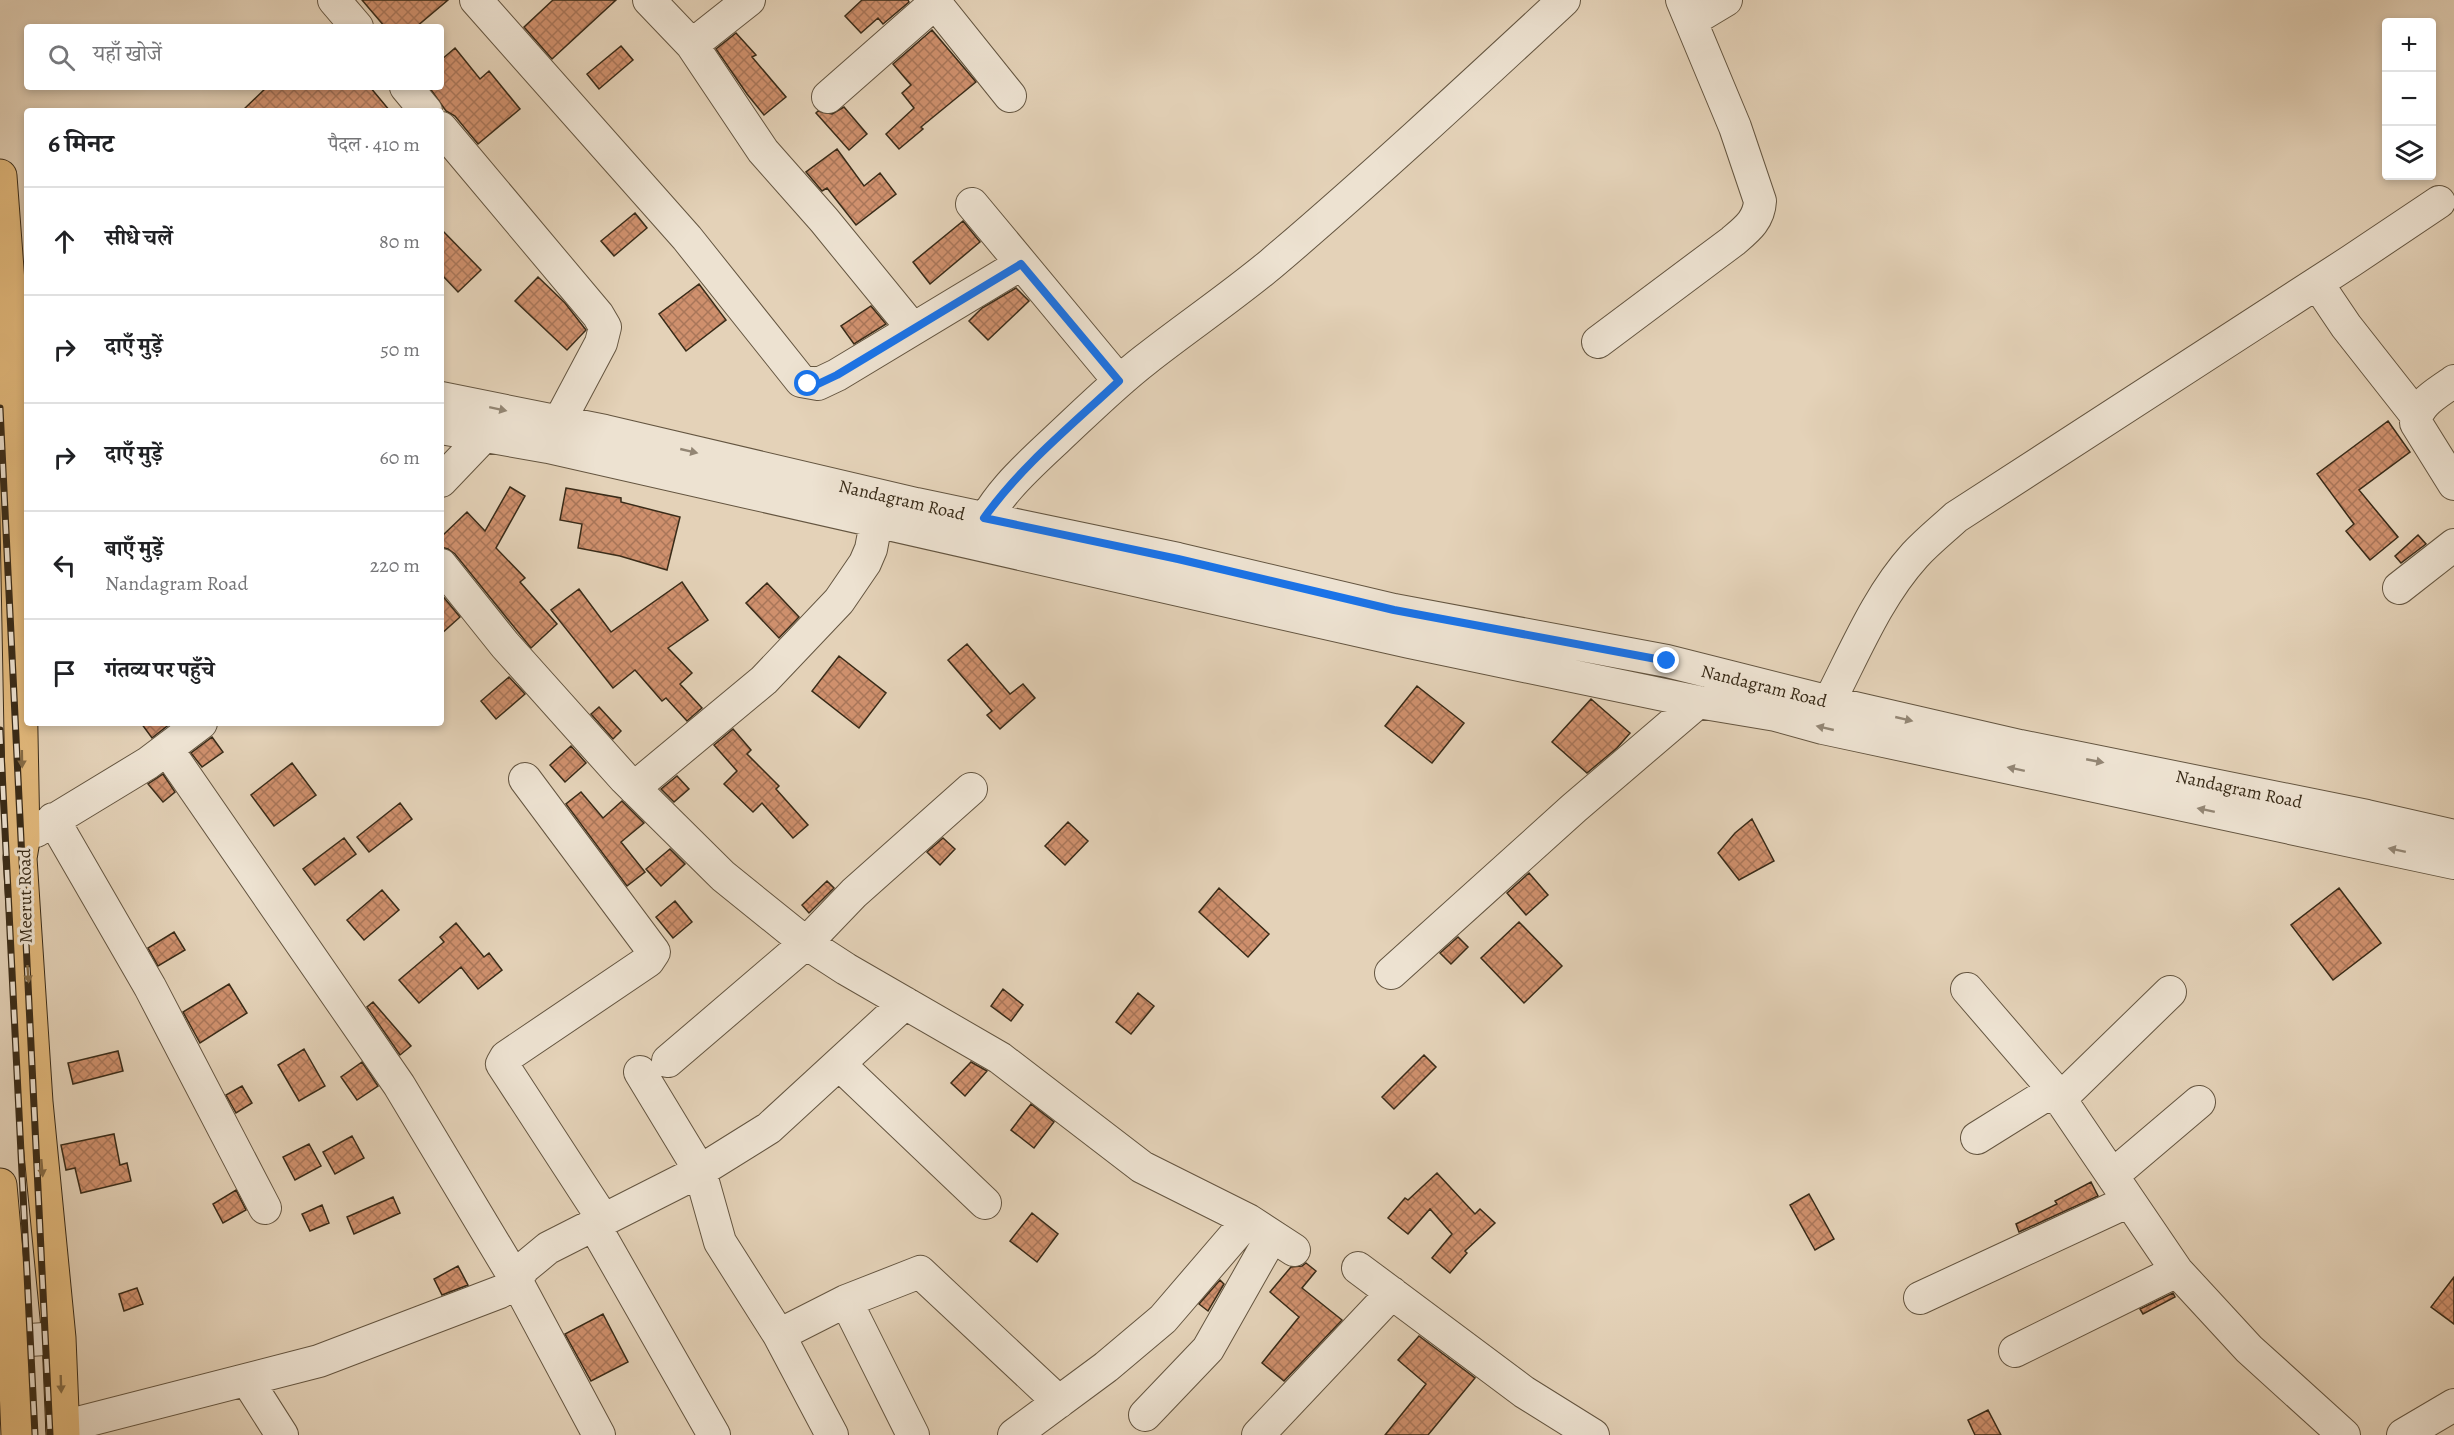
<!DOCTYPE html>
<html lang="hi">
<meta charset="utf-8">
<style>
:root{--surface:#fff;--page:#f2f2f2;--text:#202124;--muted:#757577;--line:#e0e0e0}
body{margin:0;font-family:Alegreya,"Noto Serif Devanagari",serif;background:var(--page);color:var(--text)}
.controls{position:absolute;right:18px;top:18px;display:grid;overflow:hidden;border-radius:6px;box-shadow:0 3px 9px #0003}
.controls button{width:54px;height:54px;display:grid;place-items:center;padding:0;border:0;border-bottom:2px solid var(--line);background:var(--surface);color:var(--text);font:30px sans-serif}
.stop{position:absolute;width:18px;height:18px;margin:-14px;border:4px solid #1a73e8;border-radius:50%;background:#fff}
.stop.end{background:#1a73e8;border-color:#fff;box-shadow:0 2px 6px #0008}
.list{margin:0;padding:0;list-style:none}
h2{display:flex;justify-content:space-between;align-items:center;height:78px;margin:0;padding:0 24px;font-size:26px}
h2 small{font-size:20px;font-weight:400;color:var(--muted)}
.list li{display:grid;grid-template-columns:39px 1fr auto;gap:18px;align-items:center;box-sizing:border-box;height:108px;padding:0 24px;border-top:2px solid var(--line)}
.list b{display:block;font-size:22px;white-space:nowrap}
.list p{margin:0;font-size:20px;white-space:nowrap;color:var(--muted)}
.list em{font-size:20px;font-style:normal;color:var(--muted)}
.icon{flex:none;width:33px;height:33px;fill:none;stroke:currentColor;stroke-width:2;stroke-linecap:round;stroke-linejoin:round}
.map{position:relative;flex:none;width:2454px;height:1435px;overflow:hidden}
.search{position:absolute;background:var(--surface);box-shadow:0 3px 9px #0003;left:24px;top:24px;width:420px;height:66px;display:flex;align-items:center;gap:15px;box-sizing:border-box;padding:0 21px;border-radius:6px;color:var(--muted);font-size:22px}
.panel{position:absolute;background:var(--surface);box-shadow:0 3px 9px #0003;left:24px;top:108px;width:420px;height:618px;border-radius:6px}
.map>svg:first-child{display:block}
</style>
<div class="map">
<svg width="2454" height="1435" viewBox="0 0 2454 1435">
<defs>
<pattern id="building-cross-hatch" width="8" height="8" patternUnits="userSpaceOnUse" patternTransform="scale(1.5)"><rect width="8" height="8" fill="#cf906d"/><path d="M0 0l8 8M0 8l8-8" fill="none" stroke="#a97659"/></pattern>
</defs>
<rect width="100%" height="100%" fill="#e4d2b8"/>
<filter id="stains"><feTurbulence type="fractalNoise" baseFrequency=".00333" numOctaves="4"/><feColorMatrix values="0 0 0 0 .2 0 0 0 0 .09 0 0 0 0 .02 0 0 0 .5 -.17"/></filter>
<radialGradient id="worn" r=".72"><stop offset=".6" stop-color="#630" stop-opacity="0"/><stop offset="1" stop-color="#630" stop-opacity=".3"/></radialGradient>
<!-- building -->
<path fill="url(#building-cross-hatch)" stroke="#392b18" stroke-width="1.5" d="M362,0H448L416,27H385Z
M553,0H616L552,59L524,27Z
M862,0H908L909,2L883,24L878,18L861,33L845,16Z
M932,30L976,82L921,127L923,129L899,149L886,134L914,108L902,93L911,85L893,64Z
M736,33L756,55L752,57L786,97L764,115L747,94L716,49Z
M621,46L633,60L599,89L587,74Z
M455,48L480,79L489,71L520,109L478,144L455,116L446,111L429,87H441V60Z
M267,87H370L390,111H242Z
M844,107L867,134L849,150L816,113L818,111L832,114Z
M837,149L864,186L880,173L896,194L856,225L827,188L822,191L806,172Z
M635,213L647,228L614,256L601,241Z
M963,221L980,242L930,284L913,262Z
M441,229L481,270L458,292L441,274Z
M538,277L565,303L586,330L567,350L515,301Z
M699,284L726,320L686,351L659,314Z
M1016,288L1029,301L988,340L969,321L982,308Z
M871,306L886,324L854,344L841,326Z
M2388,421L2410,452L2359,490L2398,537L2370,560L2346,531L2354,524L2317,474Z
M510,487L525,496L496,548L525,578L520,582L557,624L531,648L455,554L448,549L441,547V537L467,512L485,531Z
M566,488L621,498V502L680,517L667,570L620,556L578,548L582,524L560,520Z
M2418,535L2426,544L2401,563L2395,556Z
M682,582L708,620L668,648L692,673L680,684L702,708L687,721L666,698L662,701L635,670L613,688L551,610L579,589L611,632Z
M767,583L799,617L779,638L746,603Z
M441,594L460,617L441,634Z
M967,644L1010,694L1023,684L1035,698L1000,729L987,715L992,711L948,660Z
M839,656L886,693L859,728L812,691Z
M509,677L525,694L496,719L481,701Z
M1417,686L1464,723L1432,763L1385,726Z
M1591,699L1630,733L1617,748L1587,773L1552,742Z
M599,707L621,731L613,739L591,714Z
M141,723H171L152,738Z
M733,729L751,750L747,754L779,786L776,789L808,825L793,838L762,803L753,812L724,784L737,771L714,745Z
M212,737L223,752L202,767L191,753Z
M571,746L586,763L565,782L550,765Z
M292,763L316,795L274,826L251,795Z
M163,774L175,792L163,802L148,784Z
M677,776L689,789L674,802L661,789Z
M581,792L603,818L622,801L644,823L621,842L645,872L627,886L566,804Z
M400,803L412,819L369,852L357,837Z
M1752,819L1774,861L1739,880L1718,853L1735,833Z
M1068,822L1088,841L1065,865L1045,846Z
M344,838L356,854L315,885L303,869Z
M943,838L955,849L940,865L927,852Z
M670,849L685,864L661,886L646,869Z
M1529,873L1548,895L1526,915L1507,893Z
M827,881L834,888L809,913L802,905Z
M1219,888L1269,934L1248,957L1199,912Z
M2339,888L2381,943L2333,980L2291,925Z
M382,890L399,910L364,940L347,920Z
M675,901L692,922L673,938L656,917Z
M1519,922L1562,966L1524,1003L1481,958Z
M456,923L484,957L489,953L502,970L478,989L461,967L419,1003L399,980L444,942L440,937Z
M174,932L185,950L158,966L148,948Z
M1458,937L1468,947L1451,964L1440,953Z
M229,984L247,1013L200,1043L183,1012Z
M1003,989L1023,1005L1011,1021L991,1006Z
M1138,993L1154,1006L1131,1034L1116,1022Z
M373,1002L411,1046L400,1055L367,1007Z
M304,1049L325,1086L299,1101L278,1065Z
M118,1051L123,1071L73,1084L68,1063Z
M1424,1055L1436,1067L1394,1109L1382,1097Z
M362,1062L378,1086L357,1100L341,1077Z
M971,1062L987,1071L965,1096L951,1083Z
M242,1086L252,1103L236,1113L226,1095Z
M1031,1104L1054,1122L1034,1148L1011,1130Z
M114,1134L120,1165L127,1163L131,1181L81,1193L75,1168L66,1170L61,1145Z
M352,1136L364,1158L335,1174L323,1152Z
M309,1144L321,1166L295,1180L283,1157Z
M1437,1173L1475,1214L1480,1209L1495,1223L1465,1251L1467,1253L1450,1273L1432,1258L1452,1234L1430,1209L1408,1234L1388,1218L1405,1198L1408,1200Z
M2091,1182L2098,1196L2019,1232L2016,1224L2057,1204L2055,1201Z
M236,1190L246,1210L223,1223L213,1204Z
M1809,1194L1834,1239L1815,1250L1790,1205Z
M393,1197L400,1213L354,1234L347,1217Z
M322,1205L329,1223L310,1231L302,1214Z
M1032,1213L1058,1234L1037,1262L1010,1241Z
M1306,1263L1316,1271L1302,1288L1342,1320L1284,1381L1262,1363L1299,1317L1270,1292L1291,1267L1302,1266Z
M458,1266L468,1285L442,1295L434,1279Z
M2454,1277V1324L2431,1307Z
M1220,1280L1224,1284L1208,1311L1199,1304Z
M137,1288L143,1304L124,1311L119,1294Z
M2173,1293L2175,1297L2143,1314L2140,1309Z
M603,1314L628,1362L591,1381L565,1334Z
M1419,1336L1475,1378L1428,1435H1385L1426,1384L1398,1360Z
M1988,1410L2001,1435H1975L1968,1420Z"/>
<g fill="none" stroke-linecap="round" stroke-linejoin="round">
<defs>
<path id="minor" d="M334,0L357,27
M476,0L687,238L801,381L818,384L837,375L1021,264
M649,0L692,45L763,151L824,220L913,329
M933,0L1010,96
M1691,21L1726,0
M692,45L749,0
M406,87L426,111
M828,97L935,3
M441,128L598,315L605,327L601,343L559,422
M972,204L1119,381
M2317,283L2346,326L2416,415
M1598,342L1733,241C1747,229 1759,220 1760,201L1735,127L1682,0
M2454,381C2440,392 2416,403 2416,423L2454,484
M441,398L605,431L916,504L1178,559L1394,610L1667,661L1846,706L2020,746L2367,816L2454,836
M441,428L548,447L1409,642L1698,702L1776,715L1823,728L2454,863
M441,481L483,437
M977,536C994,496 1026,468 1057,439C1086,412 1114,384 1145,360C1187,327 1230,298 1271,264C1371,179 1468,89 1564,0
M441,565L505,645L625,779L723,876L806,943L846,969L1000,1058L1142,1167L1248,1220L1294,1250
M2399,588L2454,545
M1829,702C1855,652 1877,597 1915,555C1928,541 1943,529 1956,517L2351,261L2439,202
M167,749L399,1085L516,1280L599,1435
M525,779L654,952L648,961L506,1057L502,1064L603,1219
M634,788L764,680L839,601L865,563L871,549L880,502
M53,819L150,987L265,1208
M36,831L148,763L201,723
M1391,973L1574,808L1698,702
M1967,989L2054,1090L2177,1271L2249,1349L2344,1435
M668,1061L806,943L854,893L971,789
M839,1064L985,1203
M640,1072L700,1171L720,1242L779,1335L832,1435
M2059,1100L2170,992
M1977,1138L2054,1090
M2113,1175L2199,1102
M593,1223L714,1435
M1358,1268L1524,1392L1593,1435
M1920,1298L2129,1201
M846,1301L913,1435
M779,1335L846,1301L920,1272L1059,1402
M0,1342L59,1338
M2015,1351L2177,1271
M247,1380L282,1435
M1145,1415L1208,1349L1272,1236
M62,1427L319,1361L500,1292L509,1287L525,1267L548,1248L700,1171L769,1128L905,1003
M1014,1435L1106,1367L1163,1319L1248,1220
M1258,1435L1392,1293
M2403,1435L2454,1405"/>
<path id="major" d="M0,176L14,362L23,840L20,858L36,1102L59,1338L63,1435
M0,1185L14,1342L18,1435"/>
</defs>
<!-- minor casing -->
<use href="#minor" stroke="#645540" stroke-width="34"/>
<!-- major casing -->
<use href="#major" stroke="#392b18" stroke-width="35"/>
<!-- minor -->
<use href="#minor" stroke="#ede2d1" stroke-width="32"/>
<!-- major -->
<use href="#major" stroke="#e2b97c" stroke-width="33"/>
<defs>
<path id="rail" d="M0,408L50,1435
M0,730L35,1435"/>
</defs>
<!-- rail casing -->
<use href="#rail" stroke="#392b18" stroke-width="7"/>
<!-- rail -->
<use href="#rail" stroke="#ede2d1" stroke-width="4.5" stroke-dasharray="14" stroke-linecap="butt"/>
</g>
<!-- one-way arrows -->
<defs><path id="oneway-solid" d="M-6-.8H1V-3.2L6.5 0L1 3.2V.8H-6Z" transform="scale(1.5)"/></defs>
<g fill="#938674">
<use href="#oneway-solid" transform="translate(498 409) rotate(12)"/>
<use href="#oneway-solid" transform="translate(689 451) rotate(13)"/>
<use href="#oneway-solid" transform="translate(1904 719) rotate(13)"/>
<use href="#oneway-solid" transform="translate(1825 728) rotate(-167)"/>
<use href="#oneway-solid" transform="translate(2095 761) rotate(11)"/>
<use href="#oneway-solid" transform="translate(2016 769) rotate(-168)"/>
<use href="#oneway-solid" transform="translate(2206 810) rotate(-168)"/>
<use href="#oneway-solid" transform="translate(2397 850) rotate(-168)"/>
</g>
<g fill="#856b45">
<use href="#oneway-solid" transform="translate(22 759) rotate(89)"/>
<use href="#oneway-solid" transform="translate(28 974) rotate(86)"/>
<use href="#oneway-solid" transform="translate(42 1168) rotate(85)"/>
<use href="#oneway-solid" transform="translate(61 1384) rotate(88)"/>
</g>
<g fill="none" stroke-linecap="round" stroke-linejoin="round">
<!-- route -->
<path stroke="#1a73e8" stroke-width="8" d="M808,384H818L837,375L1021,264L1119,381C1072,425 1021,466 984,518L1178,559L1394,610L1667,661"/>
</g>
<g text-anchor="middle" dominant-baseline="central" stroke-width="6" stroke-linejoin="round" paint-order="stroke">
<!-- street labels -->
<g font-size="18" fill="#392b18" stroke="#ede2d1">
<text transform="translate(902 500) rotate(13)">Nandagram Road</text>
<text transform="translate(1764 686) rotate(14)">Nandagram Road</text>
<text transform="translate(2239 789) rotate(12)">Nandagram Road</text>
<text transform="translate(25 896) rotate(-91)">Meerut Road</text>
</g>
</g>
<rect width="100%" height="100%" filter="url(#stains)"/>
<rect width="100%" height="100%" fill="url(#worn)"/>
</svg>
<div class="controls">
<button>+</button>
<button>−</button>
<button><svg class="icon" aria-label="layers" viewBox="0 0 24 24"><path d="M12 4l9 5-9 5-9-5zM3 14l9 5 9-5"/></svg></button>
</div>
<div class="stop" style="left:808px;top:384px"></div>
<div class="stop end" style="left:1667px;top:661px"></div>
<div class="search"><svg class="icon" aria-label="search" viewBox="0 0 24 24"><circle cx="10" cy="10" r="6"/><path d="M15 15l6 6"/></svg>यहाँ खोजें</div>
<section class="panel">
<h2>6 मिनट<small>पैदल · 410 m</small></h2>
<ul class="list">
<li><svg class="icon" aria-label="ahead" viewBox="0 0 24 24"><path d="M12 20V5M6 11l6-6 6 6"/></svg><div><b>सीधे चलें</b></div><em>80 m</em></li>
<li><svg class="icon" aria-label="right" viewBox="0 0 24 24"><path d="M7 20v-9h11M14 6l5 5-5 5"/></svg><div><b>दाएँ मुड़ें</b></div><em>50 m</em></li>
<li><svg class="icon" aria-label="right" viewBox="0 0 24 24"><path d="M7 20v-9h11M14 6l5 5-5 5"/></svg><div><b>दाएँ मुड़ें</b></div><em>60 m</em></li>
<li><svg class="icon" aria-label="left" viewBox="0 0 24 24"><path d="M17 20v-9H6M10 6l-5 5 5 5"/></svg><div><b>बाएँ मुड़ें</b><p>Nandagram Road</p></div><em>220 m</em></li>
<li><svg class="icon" aria-label="arrive" viewBox="0 0 24 24"><path d="M6 21V4h12l-3 4 3 4H6"/></svg><div><b>गंतव्य पर पहुँचे</b></div></li>
</ul>
</section>
</div>
